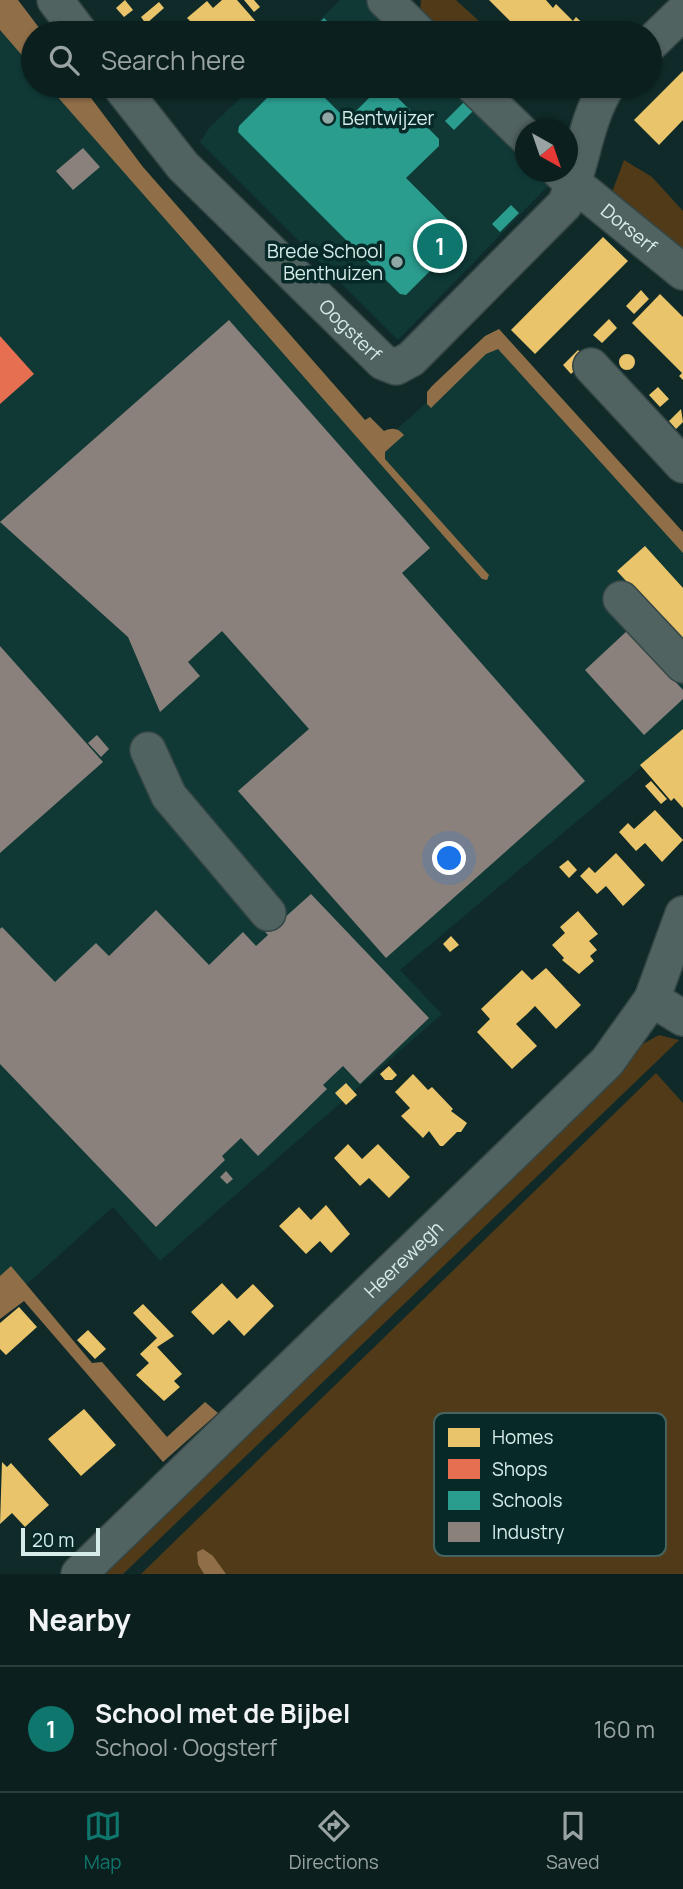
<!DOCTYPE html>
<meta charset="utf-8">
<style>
:root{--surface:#0b201e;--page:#142827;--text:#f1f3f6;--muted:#9aa3a4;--line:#2b3e3c;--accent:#0f766e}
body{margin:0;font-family:Manrope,sans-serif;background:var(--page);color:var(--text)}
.compass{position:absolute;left:515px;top:119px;width:63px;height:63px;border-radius:50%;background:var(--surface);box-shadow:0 2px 5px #0004;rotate:140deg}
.scale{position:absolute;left:21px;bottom:18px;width:79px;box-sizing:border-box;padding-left:7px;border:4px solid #d5ece9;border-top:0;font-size:19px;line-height:24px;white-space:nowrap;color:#d5ece9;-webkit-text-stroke:5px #072927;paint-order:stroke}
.you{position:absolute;left:450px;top:859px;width:24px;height:24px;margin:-18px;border:5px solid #fff;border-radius:50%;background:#1a73e8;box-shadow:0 0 0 10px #1a73e833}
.badge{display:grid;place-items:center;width:46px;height:46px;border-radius:50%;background:var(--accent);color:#fff;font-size:23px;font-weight:700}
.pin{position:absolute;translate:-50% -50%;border:4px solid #fff;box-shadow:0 2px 7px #0006}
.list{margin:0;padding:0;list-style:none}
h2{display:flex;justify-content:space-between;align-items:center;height:91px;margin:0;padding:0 28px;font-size:30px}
h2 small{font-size:23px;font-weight:400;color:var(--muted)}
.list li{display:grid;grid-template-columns:46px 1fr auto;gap:21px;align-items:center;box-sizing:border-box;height:126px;padding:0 28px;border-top:2px solid var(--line)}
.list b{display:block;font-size:26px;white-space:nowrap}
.list p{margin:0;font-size:23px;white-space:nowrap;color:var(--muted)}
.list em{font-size:23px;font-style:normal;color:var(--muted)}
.icon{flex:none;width:38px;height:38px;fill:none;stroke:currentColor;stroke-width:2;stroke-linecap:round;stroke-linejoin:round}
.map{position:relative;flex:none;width:683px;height:1574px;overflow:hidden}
.search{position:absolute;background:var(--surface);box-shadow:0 2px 5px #0004;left:21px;right:21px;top:21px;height:77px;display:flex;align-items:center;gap:18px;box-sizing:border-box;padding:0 24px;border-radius:38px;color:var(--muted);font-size:26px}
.sheet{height:217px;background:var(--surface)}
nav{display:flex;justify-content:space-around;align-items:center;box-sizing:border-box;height:98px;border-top:2px solid var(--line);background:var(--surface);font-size:19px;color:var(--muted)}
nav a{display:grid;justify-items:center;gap:4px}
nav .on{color:var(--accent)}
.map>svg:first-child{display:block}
</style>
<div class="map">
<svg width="683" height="1574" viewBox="0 0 683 1574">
<rect width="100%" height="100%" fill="#0f2a28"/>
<!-- built -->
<path fill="#103936" d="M340,0H364L397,33H306Z
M0,24L33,61V86H56L366,432L388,437L497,340L683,539V732L400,970L442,1014L160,1261L113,1207L0,1308Z
M253,86H450L525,161L526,172H536L549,185L398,340L200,142L210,127Z"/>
<!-- green -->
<path fill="#513a18" d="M421,0H456L492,33H457L420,14Z
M624,160L652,177L683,211V253L611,195Z
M659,1035L679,1040L123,1574H99L639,1046Z
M656,1073L683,1103V1574H141Z"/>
<!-- water -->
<path fill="#906f48" d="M0,0H18L43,33H33V68L0,30Z
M48,86H82L143,167L365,420L370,417L384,431C393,427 398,428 404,435L385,452V459L489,575L487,580L482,579L449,542Z
M499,329L683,532V553L498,349L486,354L431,408L427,404V392L432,386L485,336Z
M11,1266L92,1363L102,1362L167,1437L205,1402L218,1413L163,1462L24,1301L0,1319V1276Z
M203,1549L213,1556L226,1574H204L198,1564L197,1552Z"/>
<!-- homes -->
<path fill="#e9c46a" d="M125,0L133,10L124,17L116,8Z
M222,0H237L257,23L245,33H178L191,22L187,18L207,1L213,8Z
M244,0H254L260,7L254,12Z
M489,0H546L553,8L556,4L573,21L576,17L593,33H522Z
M159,2L164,8L146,24L141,17Z
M683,71V120L659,145L634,120Z
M603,237L628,261L535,354L511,330Z
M641,290L649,299L634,314L626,306Z
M660,294L683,317V380L679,376L682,373L632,323Z
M609,319L617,328L602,343L593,335Z
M578,350L587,358L571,374L563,365Z
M619 362a8 8 0 1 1 16 0a8 8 0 1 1-16 0Z
M658,387L669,399L660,407L649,395Z
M681,409L683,422L676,429L669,421Z
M645,546L683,588V644L617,571Z
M683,729V808L674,798L671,801L640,765Z
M651,781L667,799L661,804L645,786Z
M655,810L683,840L662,862L645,843L636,851L619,832L628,823L634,829Z
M616,853L645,885L623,906L606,886L597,894L580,876L589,867L595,873Z
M568,860L577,870L569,878L559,867Z
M578,911L598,934L589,941L597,950L590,956L594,961L579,974L562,960L564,958L552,945L565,933L560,927Z
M451,936L459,945L450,952L443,944Z
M546,968L581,1005L556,1029L535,1006L526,1015L516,1024L537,1046L512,1069L477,1032L490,1019L481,1009L522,970L532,980Z
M389,1066L397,1075L392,1080H385L380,1074Z
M413,1074L428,1090L432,1087L453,1109L451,1111L467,1123L461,1132H457L443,1146H440L429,1131L423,1138L401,1116L410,1108L395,1092Z
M346,1083L357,1095L346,1105L335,1093Z
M348,1144L362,1159L378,1144L410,1177L389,1198L369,1178L360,1186L334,1158Z
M326,1205L350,1234L331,1253L320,1241L306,1254L279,1226L299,1207L311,1220Z
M222,1283L237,1299L253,1284L274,1306L244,1336L229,1320L213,1335L191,1312Z
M143,1304L174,1336L157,1347L182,1374L174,1381L180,1387L164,1401L136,1375L149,1363L140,1354L157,1338L133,1313Z
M19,1307L37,1327L6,1355L0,1349V1323Z
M88,1330L106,1349L95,1359L77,1340Z
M84,1409L116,1445L81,1476L48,1439Z
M2,1462L7,1467L11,1463L49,1505L25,1527L12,1513L0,1524Z"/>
<!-- shops -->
<path fill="#e76f51" d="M0,336L34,374L0,404Z"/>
<!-- schools -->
<path fill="#2a9d8f" d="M324,18L332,26L325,33H309Z
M279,86H313L347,120L380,87L386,86L439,139V146L406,178L461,233L462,239L406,295L400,294L238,132L239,126Z
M464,102L473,111L454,130L445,121Z
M511,205L519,213L500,232L492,224Z"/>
<!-- industry -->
<path fill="#8a817c" d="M83,148L100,167L73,190L56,171Z
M229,320L430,548L402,573L585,781L386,958L238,791L309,729L222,631L188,662L200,676L160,712L128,637L0,522Z
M628,630L683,690V699L644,735L585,670Z
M0,646L103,762L0,853Z
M97,735L109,749L101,757L88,743Z
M311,894L429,1018L360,1084L343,1066L323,1085L327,1089L258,1156L241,1138L222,1156L225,1160L156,1227L0,1064V929L2,927L55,982L96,943L109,956L156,910L209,965L243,932L256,946L268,935L258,924L283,919Z
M226,1171L233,1179L227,1184L220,1177Z"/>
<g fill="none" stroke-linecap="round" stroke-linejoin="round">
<defs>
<g id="minor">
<path d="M55,0L80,33"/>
<path d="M385,0L419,33"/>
<path d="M650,44L683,12"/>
<path id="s1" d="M120,86L183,166L383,362L396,367L411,359L565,204C583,165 584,123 607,86"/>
<path d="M473,86L526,137"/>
<path id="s2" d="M560,172L683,272"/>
<path d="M591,366L683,465"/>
<path d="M621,599L683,665"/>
<path d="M148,750L169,796L268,913"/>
<path d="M652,999L683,1018"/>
<path id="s3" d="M79,1574L607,1062L652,999L683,914"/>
</g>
</defs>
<!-- minor casing -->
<use href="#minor" stroke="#344645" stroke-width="38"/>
<!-- minor -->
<use href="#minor" stroke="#516361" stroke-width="35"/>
</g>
<!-- markers -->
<g fill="#90a8a5" stroke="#072927" stroke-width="2.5">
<circle cx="328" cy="118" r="7"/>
<circle cx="397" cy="262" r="7"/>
</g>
<g text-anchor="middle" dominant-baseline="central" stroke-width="7" stroke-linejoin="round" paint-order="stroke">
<!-- poi labels -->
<g font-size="19" fill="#d5ece9" stroke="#072927" text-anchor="start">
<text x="342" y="118">Bentwijzer</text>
<text x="383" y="251" text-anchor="end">Brede School<tspan x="383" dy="22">Benthuizen</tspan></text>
</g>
<!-- street labels -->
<g font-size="19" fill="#d5ece9" stroke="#072927">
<text stroke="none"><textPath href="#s2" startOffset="89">Dorserf</textPath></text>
<text stroke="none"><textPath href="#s1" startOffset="336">Oogsterf</textPath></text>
<text stroke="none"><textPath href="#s3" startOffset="452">Heerewegh</textPath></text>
</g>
</g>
<!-- legend -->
<rect x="434" y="1413" width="232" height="143" rx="10" fill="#072927" stroke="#456461" stroke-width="2"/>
<rect x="448" y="1428" width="32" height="19" fill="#e9c46a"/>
<rect x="448" y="1459" width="32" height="20" fill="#e76f51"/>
<rect x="448" y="1491" width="32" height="19" fill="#2a9d8f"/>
<rect x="448" y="1522" width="32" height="20" fill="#8a817c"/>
<g font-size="19" fill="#d5ece9">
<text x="492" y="1444">Homes</text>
<text x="492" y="1476">Shops</text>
<text x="492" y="1507">Schools</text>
<text x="492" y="1539">Industry</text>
</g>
</svg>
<svg class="compass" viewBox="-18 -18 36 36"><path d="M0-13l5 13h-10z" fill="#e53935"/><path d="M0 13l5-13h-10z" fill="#9aa3a4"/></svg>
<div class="scale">20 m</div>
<div class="you"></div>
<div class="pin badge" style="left:440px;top:246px">1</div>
<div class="search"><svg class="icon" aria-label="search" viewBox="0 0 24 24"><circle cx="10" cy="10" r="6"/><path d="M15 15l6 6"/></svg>Search here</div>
</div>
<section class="sheet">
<h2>Nearby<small></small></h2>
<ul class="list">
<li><span class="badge">1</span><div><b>School met de Bijbel</b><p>School · Oogsterf</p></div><em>160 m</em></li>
</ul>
</section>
<nav>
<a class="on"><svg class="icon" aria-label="map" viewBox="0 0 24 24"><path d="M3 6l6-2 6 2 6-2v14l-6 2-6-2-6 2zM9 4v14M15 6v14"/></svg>Map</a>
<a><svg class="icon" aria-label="directions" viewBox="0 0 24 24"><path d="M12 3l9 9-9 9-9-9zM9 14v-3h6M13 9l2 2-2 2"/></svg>Directions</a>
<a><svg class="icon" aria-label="saved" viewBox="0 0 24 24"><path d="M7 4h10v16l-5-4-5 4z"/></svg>Saved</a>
</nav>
